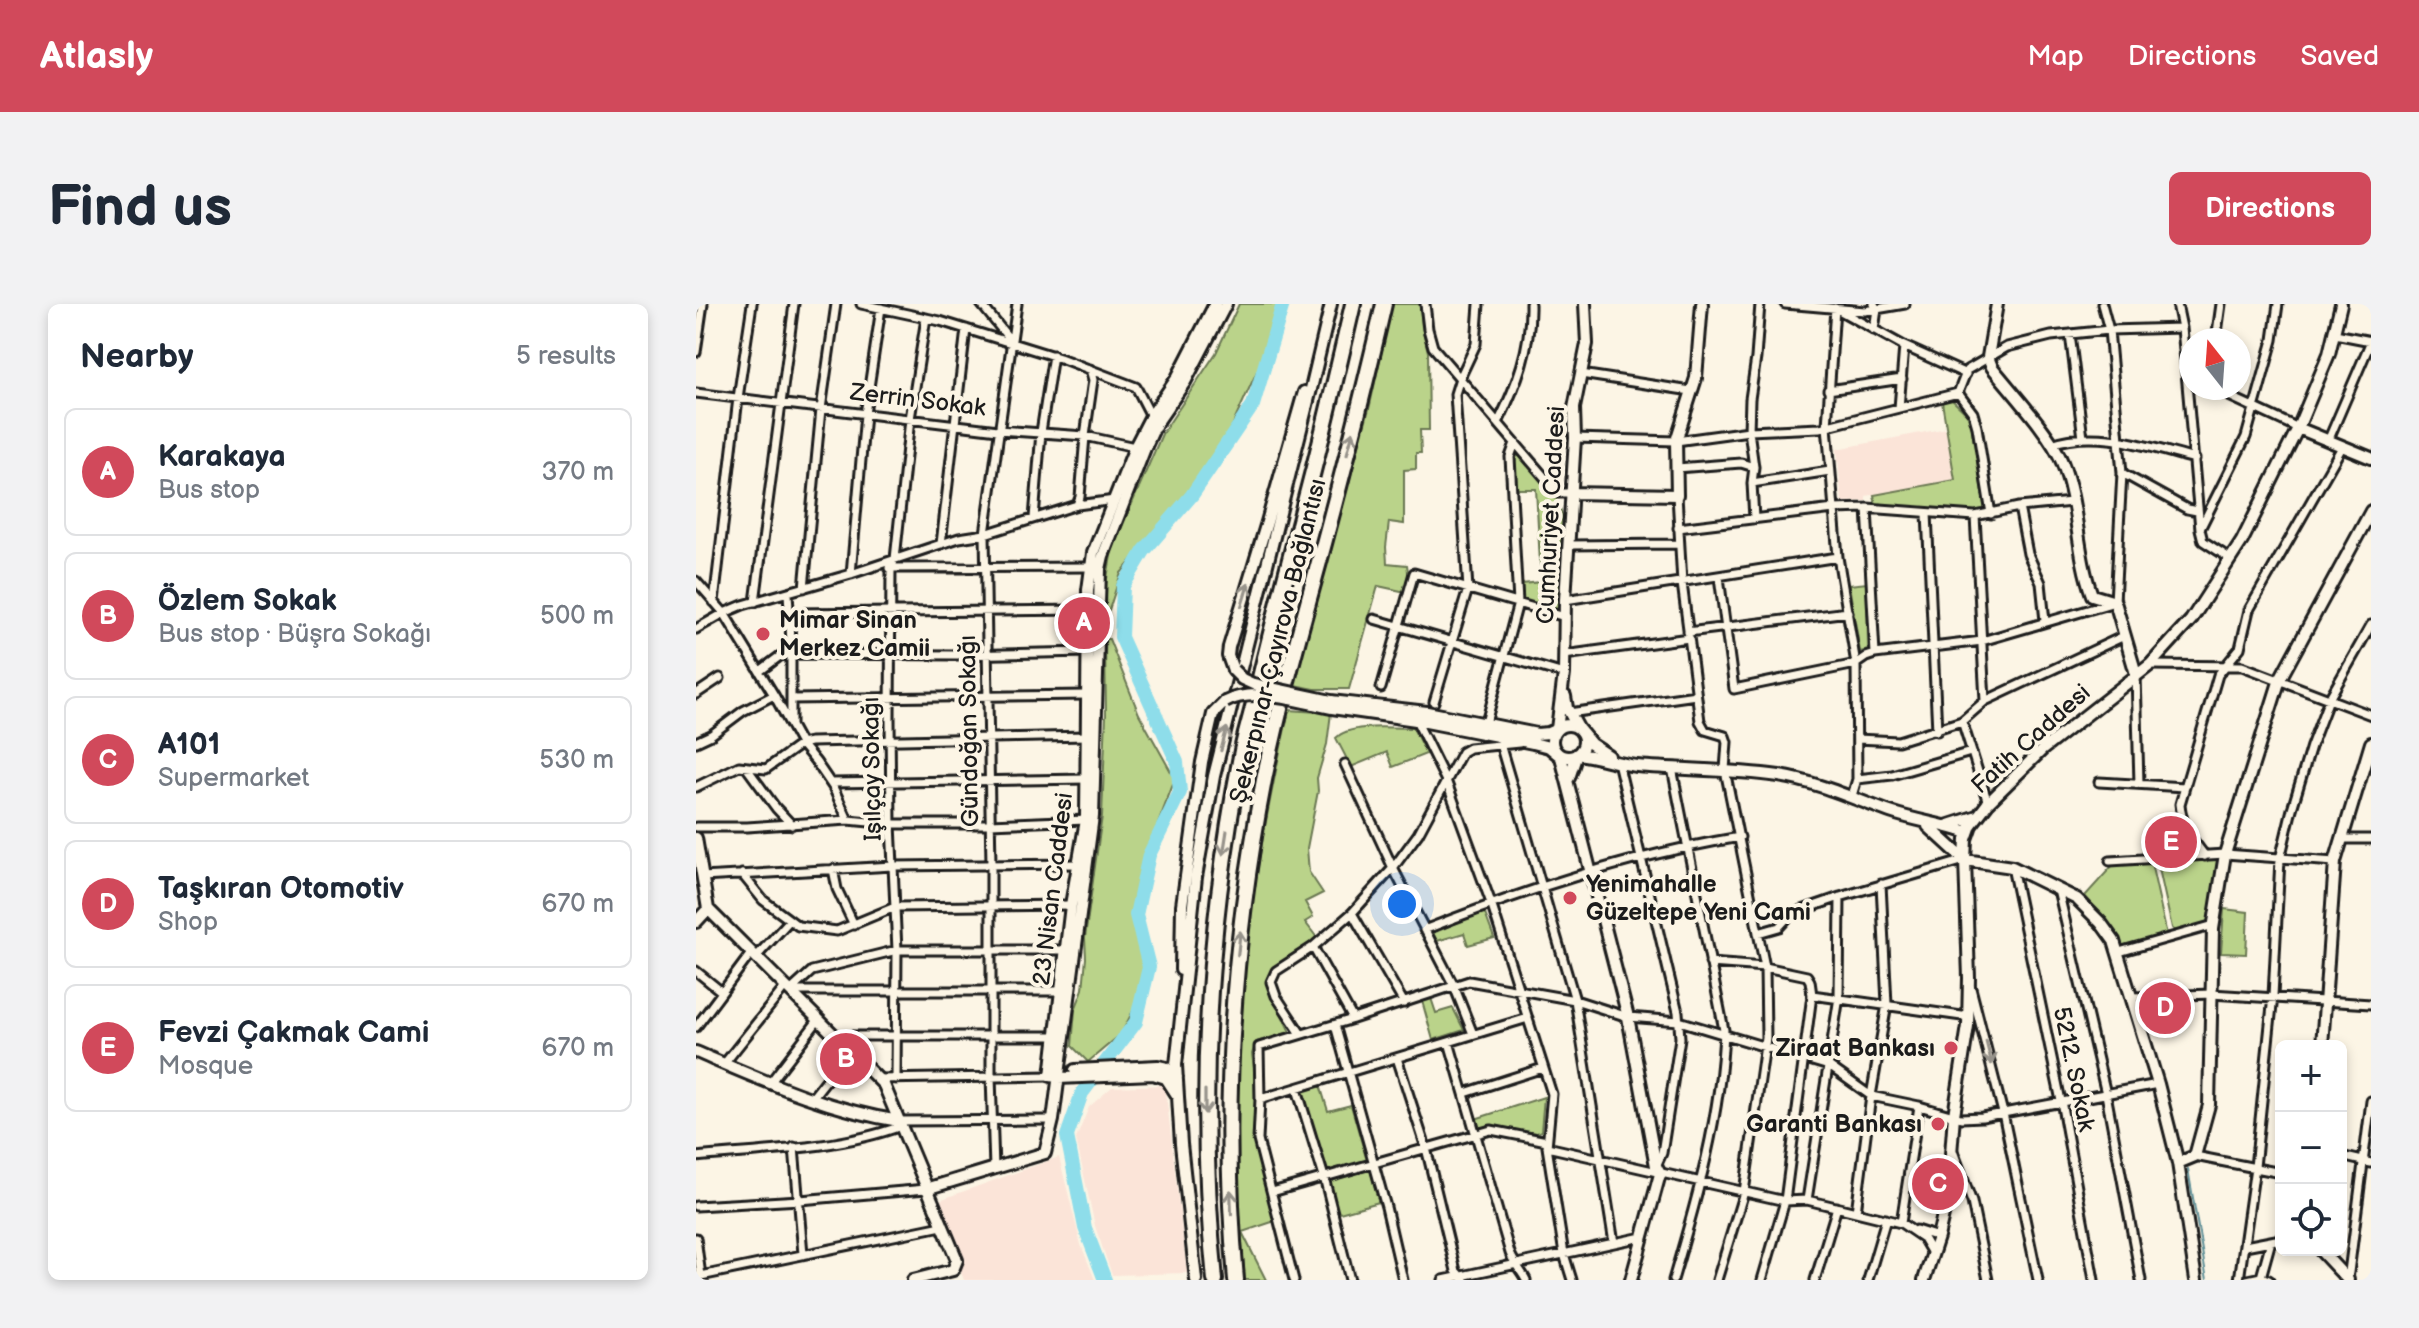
<!DOCTYPE html>
<meta charset="utf-8">
<style>
:root{--surface:#fff;--page:#f2f2f3;--text:#1f2937;--muted:#747a83;--line:#e0e1e3;--accent:#d1495b}
body{margin:0;font-family:"Balsamiq Sans",sans-serif;background:var(--page);color:var(--text)}
.controls{position:absolute;right:24px;bottom:24px;display:grid;overflow:hidden;border-radius:12px;box-shadow:0 4px 12px #0003}
.controls button{width:72px;height:72px;display:grid;place-items:center;padding:0;border:0;border-bottom:2px solid var(--line);background:var(--surface);color:var(--text);font:40px sans-serif}
.compass{position:absolute;left:1483px;top:24px;width:72px;height:72px;border-radius:50%;background:var(--surface);box-shadow:0 4px 12px #0003;rotate:343deg}
.you{position:absolute;left:706px;top:600px;width:28px;height:28px;margin:-20px;border:6px solid #fff;border-radius:50%;background:#1a73e8;box-shadow:0 0 0 12px #1a73e833}
.badge{display:grid;place-items:center;width:52px;height:52px;border-radius:50%;background:var(--accent);color:#fff;font-size:26px;font-weight:700}
.pin{position:absolute;translate:-50% -50%;border:4px solid #fff;box-shadow:0 2px 8px #0006}
.list{margin:0;padding:0;list-style:none}
h2{display:flex;justify-content:space-between;align-items:center;height:104px;margin:0;padding:0 32px;font-size:34px}
h2 small{font-size:26px;font-weight:400;color:var(--muted)}
.list li{display:grid;grid-template-columns:52px 1fr auto;gap:24px;align-items:center;box-sizing:border-box;height:128px;margin:0 16px 16px;padding:0 16px;border:2px solid var(--line);border-radius:12px}
.list b{display:block;font-size:30px;white-space:nowrap}
.list p{margin:0;font-size:26px;white-space:nowrap;color:var(--muted)}
.list em{font-size:26px;font-style:normal;color:var(--muted)}
.icon{flex:none;width:44px;height:44px;fill:none;stroke:currentColor;stroke-width:2;stroke-linecap:round;stroke-linejoin:round}
.map{position:relative;flex:none;width:1675px;height:976px;overflow:hidden;border-radius:12px}
header{display:flex;align-items:center;gap:48px;box-sizing:border-box;height:112px;padding:0 40px;background:var(--accent);color:#fff}
header strong{font-size:38px}
nav{display:flex;gap:44px;margin-inline-start:auto;font-size:28px}
.intro{display:flex;align-items:center;justify-content:space-between;box-sizing:border-box;height:192px;padding:0 48px}
h1{margin:0;font-size:56px}
.button{padding:20px 36px;border-radius:12px;background:var(--accent);color:#fff;font-size:28px;font-weight:700}
main{display:flex;gap:48px;padding:0 48px}
aside{flex:1;background:var(--surface);border-radius:12px;box-shadow:0 4px 12px #0003}
.map>svg:first-child{display:block}
</style>
<header>
<strong>Atlasly</strong>
<nav><a>Map</a><a>Directions</a><a>Saved</a></nav>
</header>
<div class="intro"><h1>Find us</h1><a class="button">Directions</a></div>
<main>
<aside>
<h2>Nearby<small>5 results</small></h2>
<ul class="list">
<li><span class="badge">A</span><div><b>Karakaya</b><p>Bus stop</p></div><em>370 m</em></li>
<li><span class="badge">B</span><div><b>Özlem Sokak</b><p>Bus stop · Büşra Sokağı</p></div><em>500 m</em></li>
<li><span class="badge">C</span><div><b>A101</b><p>Supermarket</p></div><em>530 m</em></li>
<li><span class="badge">D</span><div><b>Taşkıran Otomotiv</b><p>Shop</p></div><em>670 m</em></li>
<li><span class="badge">E</span><div><b>Fevzi Çakmak Cami</b><p>Mosque</p></div><em>670 m</em></li>
</ul>
</aside>
<div class="map">
<svg width="1675" height="976" viewBox="0 0 1675 976">
<rect width="100%" height="100%" fill="#fcf5e5"/>
<filter id="ink" filterUnits="userSpaceOnUse"><feTurbulence type="fractalNoise" baseFrequency=".0125" numOctaves="2"/><feDisplacementMap in="SourceGraphic" scale="16" xChannelSelector="R" yChannelSelector="G"/><feConvolveMatrix kernelMatrix="1 2 1 2 8 2 1 2 1" color-interpolation-filters="sRGB"/></filter>
<g filter="url(#ink)">
<!-- built -->
<path fill="#fbe4d8" d="M1251,124L1260,176L1170,192V197L1146,198L1141,145Z
M469,781L491,969L416,971L399,922L380,835L393,803L416,783Z
M363,853L385,941L399,976H268L238,898Z"/>
<!-- green -->
<path fill="#bad38a" stroke="#6b7853" stroke-width="2" d="M543,0H583L567,54L537,120L508,170L425,269L412,309L408,308L410,280L416,246L466,130L520,49Z
M696,0H724L726,23L732,48L733,126H724L725,149H720V165L708,166V220L693,218L690,243L691,259L711,261L713,274L710,288L682,282L653,385H619L598,381L674,101Z
M1255,95L1274,113L1289,207L1278,208L1180,201L1178,191L1259,176L1246,98Z
M824,151L861,195L866,211L864,304L860,307L827,296L826,280L845,278L840,185H819L817,155Z
M1171,279L1172,346L1164,348L1153,281Z
M409,335H413L443,410L479,475L452,546L440,595L439,629L448,663L440,701L425,730L392,758L376,742L379,706L387,685L390,654L389,634L406,512L410,411Z
M593,406L635,409L631,440L621,474L622,487L611,544L613,568L627,589L609,598L617,613L609,618L622,635L578,664L572,672L574,686L594,728L560,738L556,750L562,794L557,835L579,917L546,928L570,976H549C538,863 537,747 551,635C561,558 576,482 593,406Z
M717,424L730,450L697,463L691,448L655,463L640,434C654,419 697,424 717,424Z
M1523,555L1512,619L1479,627L1476,624L1462,560Z
M1455,559L1471,631L1425,645L1418,626L1389,592L1417,561Z
M1528,605L1552,608L1550,650L1525,649Z
M788,607L798,634L772,641L768,629L741,637L737,629Z
M735,694L740,709L757,704L768,726L737,736L726,697Z
M624,781L632,807L655,801L671,857L629,869L605,786Z
M848,793L845,827L837,831L795,822L781,824L779,815Z
M674,865L683,898L640,910L631,878Z"/>
<g fill="none" stroke-linecap="round" stroke-linejoin="round">
<!-- stream -->
<path stroke="#609098" stroke-width="2" d="M1492,865L1511,976"/>
<!-- river -->
<path stroke="#8eddea" stroke-width="14" d="M409,976L389,924L371,832L386,789L440,718L453,663L440,611L453,551L484,488L481,458L425,333L427,282L448,247L496,191L557,101L587,0"/>
<defs>
<path id="street" d="M165,0L244,17L364,54L440,83L455,112
M285,0L315,37
M729,0L732,25L737,43L862,189H874
M1089,0L1169,7L1209,0
M1481,0L1486,24L1504,225L1507,237L1535,255
M1139,4L1131,122L1142,253L1160,360L1161,475L1156,492
M1139,4L1208,42L1270,70
M1178,26L1181,5L1178,0
M1374,30L1387,134
M1639,30L1675,37
M1520,36L1525,0
M0,48L7,0
M885,70L995,87
M1516,84L1602,124
M1132,86L1206,75
M0,89L302,126L389,132L439,143
M1203,104L1208,42
M802,119C821,80 835,44 834,0
M879,134L980,137L1053,127L1124,124L1262,89
M1632,137L1675,37
M1355,140C1402,124 1452,143 1499,155
M981,164L1045,159L1058,163
M1426,169L1491,205L1501,207
M1056,179L1134,167
M981,191L986,279L1004,417L1009,426L1029,432L1031,438L1029,466L1069,663L1070,734L1048,888L1021,976
M381,201L384,193L389,132L397,76L394,65
M1323,203L1332,250L1345,279L1349,317
M1171,204L1179,350
M1231,209L1241,427
M1295,210L1281,123L1277,109L1262,89L1271,66L1311,43L1355,32L1413,26L1486,24
M1279,212L1289,397
M338,214L345,128L357,51
M1058,215L1056,179L1058,163L1053,127L1054,95L1060,54L1064,0
M1505,223L1550,133L1577,36L1582,0
M982,224L1138,205L1171,204L1279,212L1323,203L1376,198
M245,240L270,25
M872,241L983,240
M193,264L395,263
M155,270L169,110L185,4
M1023,273L1038,385L1160,360L1170,353L1179,350L1286,337L1419,298L1426,169L1413,26L1406,0
M0,277L28,309L78,391L105,440L120,458L137,483L152,516
M108,284L125,105L140,0
M92,289L95,338V422
M869,296L1142,253
M18,298L42,94L56,0
M59,298L98,0
M94,309L394,306
M678,315L868,370
M0,325L28,309L47,301L155,270L263,234L289,230L381,201L419,196
M992,328L1152,308
M868,351L993,334
M1454,361L1546,362L1675,411
M64,367L84,352L92,350L261,351L392,348
M1440,370L1443,480
M685,384L718,269L869,313
M0,390L24,374
M95,395L391,391
M738,398L772,285L759,90L764,74L780,40L783,0
M873,409L1000,391
M720,416L751,479L795,599L856,790L851,843L868,950L876,976
M1266,417L1292,499
M790,419L822,299L814,153L819,139
M1161,435L1202,437L1266,417L1289,397L1428,332
M0,438L15,431L47,407L78,391
M804,440L879,696L918,939
M922,458L982,708L984,734L966,849L961,860
M649,460L697,564L758,682L777,730
M50,463L80,504L96,521
M976,464L1028,726C1025,811 1001,895 977,976
M1161,475L1196,471L1275,448
M1403,478L1489,483
M135,479L392,475
M0,483L43,462L70,465L105,440L114,438L391,432
M0,523H51L152,516L195,520H294L390,516
M1645,535H1675
M1509,552C1495,534 1486,522 1484,500L1522,371L1544,344L1553,306L1646,143
M1414,557L1529,550L1639,558
M1316,563L1365,797L1398,976
M137,565L141,585L158,621
M46,570L67,596L102,622L141,627L199,603L375,601
M6,573L197,562L383,560
M1362,586L1410,790L1445,976
M656,609L708,699
M728,626C831,585 935,551 1044,533
M1062,629L1083,623L1095,610L1144,593L1269,556
M617,643L657,715
M1423,648L1518,621
M60,653L94,616
M1014,659L1069,663L1111,672L1114,677L1116,691L1273,713
M0,667L26,688
M1275,684L1307,809L1342,976
M94,687L116,667L201,646H369
M94,687H364
M1437,693L1515,690L1675,700
M639,721L690,903L707,976
M0,723L56,648
M605,730L580,692L575,678L580,667L617,643L656,609L697,564L722,530L766,448L773,444L823,439
M140,732H359
M753,738L814,949C818,960 825,966 830,976
M701,754L730,844L760,967L768,976
M28,760L90,682
M182,775L355,772
M200,775L201,646L195,520L194,414L195,264L199,255L214,115L230,14
M74,779L123,715
M601,785L628,873L654,976
M769,789L847,764
M116,794L154,746
M564,795L832,714
M203,817L357,816
M98,843L107,950
M851,843L1089,897L1111,896L1205,919L1227,934L1237,951
M1257,847L1276,898L1292,976
M1499,852L1585,869
M1645,852L1675,859
M0,853C64,847 144,845 205,822
M298,865L295,772V561L289,230L321,0
M576,888L795,826L851,837
M1111,896L1143,693L1144,593
M0,902L104,896L230,885
M1160,908L1175,792L1191,700L1185,580
M1205,919L1223,802
M1220,926L1242,933
M0,934L5,972
M1549,942L1585,935
M0,973L246,922
M1565,973L1575,937
M598,976L562,836L564,795L563,743L657,715L773,677L879,696L932,713L983,717L1133,762L1175,792L1223,802L1265,814L1286,813L1462,780
M747,976L946,933
M1066,976L1089,897L1116,691
M1119,976L1141,903
M1172,976L1190,915
M1543,976L1559,863L1577,692L1584,555L1596,505L1615,442L1633,395L1675,321
M1551,976L1565,973L1573,976
M1652,976L1675,797"/>
<path id="secondary" d="M1301,0L1292,53L1296,63C1315,87 1355,130 1366,158C1383,200 1380,248 1396,291L1419,298L1440,370
M1602,124L1675,154
M874,189L981,191L980,137L1000,74L1006,0
M537,366L532,352L533,343L571,218L608,88
M869,392L871,404L882,424
M635,397L731,408L841,430L852,429L861,425L868,370L869,296L879,134L878,104L891,40L889,0
M636,404L720,416L837,439L853,443L865,453L932,713L960,862L964,870L935,976
M856 437a16 16 0 1 1 32 0a16 16 0 1 1-32 0Z
M886,429L895,440L913,452
M873,474L881,450C902,452 921,460 941,462C988,466 1036,465 1083,472C1122,478 1158,495 1194,508C1220,517 1247,520 1272,529
M1232,522L1269,556
M1250,522L1281,512
M0,534L12,605L188,781L261,956L257,966L217,976
M1269,556L1316,563L1381,595L1405,619L1418,637L1462,780L1482,859L1500,976
M0,618L12,605
M485,666L486,601L506,458L517,410L529,398
M1626,742L1639,558L1675,439
M0,748C66,776 132,806 203,817
M379,766L462,762L471,764L481,773
M360,773L355,772L375,601L390,516L392,286L397,249L439,143L455,112L481,74L519,0
M362,774L457,770L470,774L481,791
M1482,859L1499,852L1513,801L1517,625L1529,550L1584,375L1675,207
M230,885L349,849L357,816L397,512L404,265L407,252L449,144L460,120L489,78L530,0
M1624,946L1652,976
M500,976L485,840L480,761L500,573L518,472L615,85L635,0
M1228,976L1242,933L1252,889L1258,811L1272,722L1273,674L1269,556L1270,535L1275,521L1292,499L1347,445L1454,361L1495,316L1546,237L1602,124L1633,50L1645,0"/>
<path id="highway" d="M519,976C501,801 511,625 545,452C548,434 554,417 558,399C574,330 592,263 610,194C627,130 642,65 657,0
M540,976C525,809 536,641 568,476C583,402 603,331 623,258C646,173 668,87 688,0"/>
</defs>
<!-- street casing -->
<use href="#street" stroke="#1c1c1c" stroke-width="13"/>
<!-- secondary casing -->
<use href="#secondary" stroke="#1c1c1c" stroke-width="16"/>
<!-- highway casing -->
<use href="#highway" stroke="#1c1c1c" stroke-width="20"/>
<!-- street -->
<use href="#street" stroke="#fcf5e5" stroke-width="7"/>
<!-- secondary -->
<use href="#secondary" stroke="#fcf5e5" stroke-width="10"/>
<!-- highway -->
<use href="#highway" stroke="#fcf5e5" stroke-width="14"/>
<defs>
<path id="secondary-bridge" d="M537,366L546,375L557,380L635,397
M529,398C558,382 604,398 636,404"/>
</defs>
<!-- secondary-bridge casing -->
<use href="#secondary-bridge" stroke="#1c1c1c" stroke-width="16" stroke-linecap="butt"/>
<!-- secondary-bridge -->
<use href="#secondary-bridge" stroke="#fcf5e5" stroke-width="10"/>
</g>
<!-- one-way arrows -->
<defs><path id="oneway-shaft" d="M-6 0H5M1.5-3L5.5 0L1.5 3" fill="none" stroke-width="1.6" stroke-linecap="round" stroke-linejoin="round" transform="scale(2)"/></defs>
<g stroke="#97938b">
<use href="#oneway-shaft" transform="translate(654 139) rotate(-75)"/>
<use href="#oneway-shaft" transform="translate(549 291) rotate(-73)"/>
<use href="#oneway-shaft" transform="translate(528 435) rotate(-75)"/>
<use href="#oneway-shaft" transform="translate(529 539) rotate(99)"/>
<use href="#oneway-shaft" transform="translate(543 639) rotate(-84)"/>
<use href="#oneway-shaft" transform="translate(1293 749) rotate(76)"/>
<use href="#oneway-shaft" transform="translate(509 798) rotate(90)"/>
<use href="#oneway-shaft" transform="translate(535 898) rotate(-92)"/>
</g>
</g>
<!-- markers -->
<g fill="#d1495b" stroke="#fcf5e5" stroke-width="3">
<circle cx="67" cy="330" r="8"/>
<circle cx="874" cy="594" r="8"/>
<circle cx="1255" cy="744" r="8"/>
<circle cx="1242" cy="820" r="8"/>
</g>
<g text-anchor="middle" dominant-baseline="central" stroke-width="8" stroke-linejoin="round" paint-order="stroke">
<!-- street labels -->
<g font-size="24" fill="#1c1c1c" stroke="#fcf5e5">
<text transform="translate(222 96) rotate(7)">Zerrin Sokak</text>
<text transform="translate(855 211) rotate(-87)">Cumhuriyet Caddesi</text>
<text transform="translate(582 337) rotate(-76)">Şekerpınar-Çayırova Bağlantısı</text>
<text transform="translate(273 427) rotate(-91)">Gündoğan Sokağı</text>
<text transform="translate(1335 435) rotate(-42)">Fatih Caddesi</text>
<text transform="translate(176 465) rotate(-91)">Işılçay Sokağı</text>
<text transform="translate(357 585) rotate(-83)">23 Nisan Caddesi</text>
<text transform="translate(1378 765) rotate(78)">5212. Sokak</text>
</g>
<!-- poi labels -->
<g font-size="24" font-weight="bold" fill="#1c1c1c" stroke="#fcf5e5" text-anchor="start">
<text x="83" y="316">Mimar Sinan<tspan x="83" dy="28">Merkez Camii</tspan></text>
<text x="890" y="580">Yenimahalle<tspan x="890" dy="28">Güzeltepe Yeni Cami</tspan></text>
<text x="1239" y="744" text-anchor="end">Ziraat Bankası</text>
<text x="1226" y="820" text-anchor="end">Garanti Bankası</text>
</g>
</g>
</svg>
<div class="controls">
<button>+</button>
<button>−</button>
<button><svg class="icon" aria-label="locate" viewBox="0 0 24 24"><circle cx="12" cy="12" r="6"/><path d="M12 2v4M12 18v4M2 12h4M18 12h4"/></svg></button>
</div>
<svg class="compass" viewBox="-18 -18 36 36"><path d="M0-13l5 13h-10z" fill="#e53935"/><path d="M0 13l5-13h-10z" fill="#747a83"/></svg>
<div class="you"></div>
<div class="pin badge" style="left:388px;top:319px">A</div>
<div class="pin badge" style="left:150px;top:755px">B</div>
<div class="pin badge" style="left:1242px;top:880px">C</div>
<div class="pin badge" style="left:1469px;top:704px">D</div>
<div class="pin badge" style="left:1475px;top:538px">E</div>
</div>
</main>
